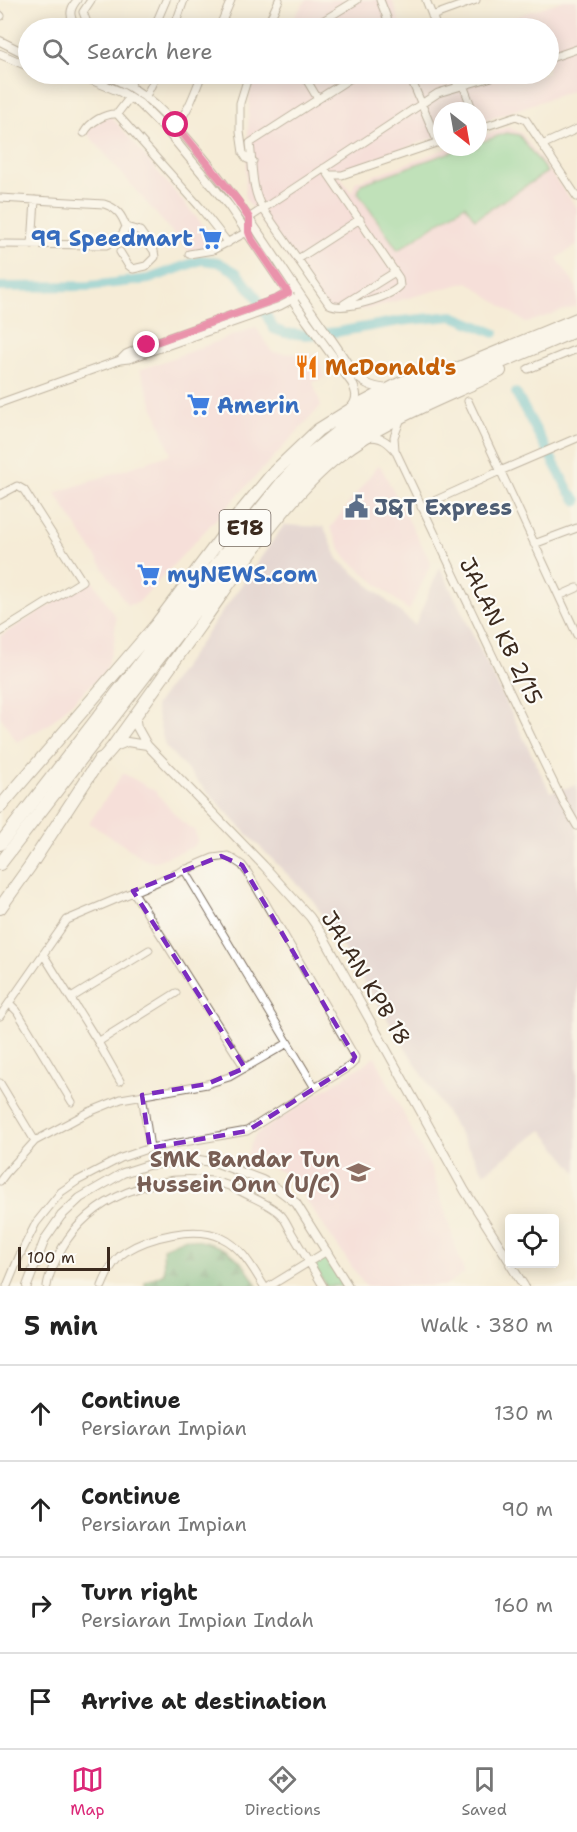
<!DOCTYPE html>
<meta charset="utf-8">
<style>
:root{--surface:#fff;--page:#f2f2f2;--text:#222;--muted:#767676;--line:#e0e0e0;--accent:#db2777}
body{margin:0;font-family:"Shantell Sans",sans-serif;background:var(--page);color:var(--text)}
.controls{position:absolute;right:18px;bottom:18px;display:grid;overflow:hidden;border-radius:6px;box-shadow:0 3px 15px #0003}
.controls button{width:54px;height:54px;display:grid;place-items:center;padding:0;border:0;border-bottom:2px solid var(--line);background:var(--surface);color:var(--text);font:30px sans-serif}
.compass{position:absolute;left:433px;top:102px;width:54px;height:54px;border-radius:50%;background:var(--surface);box-shadow:0 3px 15px #0003;rotate:149deg}
.scale{position:absolute;left:18px;bottom:15px;width:92px;box-sizing:border-box;padding-left:6px;border:3px solid #3b2a1e;border-top:0;font-size:16px;line-height:21px;white-space:nowrap;color:#3b2a1e;-webkit-text-stroke:4px #fdfcf7;paint-order:stroke}
.stop{position:absolute;width:18px;height:18px;margin:-14px;border:4px solid #db2777;border-radius:50%;background:#fff}
.stop.end{background:#db2777;border-color:#fff;box-shadow:0 2px 6px #0008}
.list{margin:0;padding:0;list-style:none}
h2{display:flex;justify-content:space-between;align-items:center;height:78px;margin:0;padding:0 24px;font-size:26px}
h2 small{font-size:20px;font-weight:400;color:var(--muted)}
.list li{display:grid;grid-template-columns:39px 1fr auto;gap:18px;align-items:center;box-sizing:border-box;height:96px;padding:0 24px;border-top:2px solid var(--line)}
.list b{display:block;font-size:22px;white-space:nowrap}
.list p{margin:0;font-size:20px;white-space:nowrap;color:var(--muted)}
.list em{font-size:20px;font-style:normal;color:var(--muted)}
.icon{flex:none;width:33px;height:33px;fill:none;stroke:currentColor;stroke-width:2;stroke-linecap:round;stroke-linejoin:round}
.map{position:relative;flex:none;width:577px;height:1286px;overflow:hidden}
.search{position:absolute;background:var(--surface);box-shadow:0 3px 15px #0003;left:18px;right:18px;top:18px;height:66px;display:flex;align-items:center;gap:15px;box-sizing:border-box;padding:0 21px;border-radius:33px;color:var(--muted);font-size:22px}
.sheet{height:462px;background:var(--surface)}
nav{display:flex;justify-content:space-around;align-items:center;box-sizing:border-box;height:84px;border-top:2px solid var(--line);background:var(--surface);font-size:16px;color:var(--muted)}
nav a{display:grid;justify-items:center;gap:3px}
nav .on{color:var(--accent)}
.map>svg:first-child{display:block}
</style>
<div class="map">
<svg width="577" height="1286" viewBox="0 0 577 1286">
<defs>
<pattern id="grass-tufts" width="24" height="20" patternUnits="userSpaceOnUse" patternTransform="scale(1.5)"><rect width="24" height="20" fill="#7ed295"/><path d="M3 7l-1-3M5 7V3M7 7l1-3M15 17l-1-3M17 17v-4M19 17l1-3" fill="none" stroke="#6eb480"/></pattern>
<pattern id="forest-firs" width="22" height="20" patternUnits="userSpaceOnUse" patternTransform="scale(1.5)"><rect width="22" height="20" fill="#66b47e"/><path d="M5 1l3.5 6h-7zM16 11l3.5 6h-7z" fill="#559367"/></pattern>
</defs>
<rect width="100%" height="100%" fill="#fdfcf7"/>
<filter id="ink" filterUnits="userSpaceOnUse"><feTurbulence type="fractalNoise" baseFrequency=".0167" numOctaves="2"/><feDisplacementMap in="SourceGraphic" scale="12" xChannelSelector="R" yChannelSelector="G"/><feConvolveMatrix kernelMatrix="1 2 1 2 8 2 1 2 1" color-interpolation-filters="sRGB"/></filter>
<filter id="wash" filterUnits="userSpaceOnUse"><feTurbulence type="fractalNoise" baseFrequency=".008" numOctaves="4" result="noise"/><feDisplacementMap in="SourceGraphic" scale="24" xChannelSelector="R" yChannelSelector="G"/><feGaussianBlur stdDeviation="1.35" result="paint"/><feColorMatrix in="noise" values="0 0 0 0 0 0 0 0 0 0 0 0 0 0 0 0 0 1.4 0 .05"/><feComposite in="paint" operator="in"/></filter>
<g filter="url(#wash)">
<rect width="100%" height="100%" fill="#f5ecd7"/>
<!-- built -->
<path fill="#f5cfdb" d="M306,0H392L402,28H286Z
M564,0H577V89L478,123V111H442V135L337,172L352,193L355,182L451,147H478V137L508,127L521,133L577,208V245L557,258L577,288V306L526,323L468,282L367,309L325,312L245,198L250,91L258,74H548V28H481Z
M110,115L219,244L212,247L189,252L87,133L89,127Z
M256,327L272,352L318,356L325,378L313,382L321,406L138,603L127,605L55,493L171,454L140,370Z
M378,465L381,467L431,563L410,609L408,610L345,557L330,528Z
M92,579L116,618L114,644L105,672L48,725L17,742L0,716V636Z
M123,773L155,791L181,821L194,830L197,837V842L191,848L156,861H148L89,823Z
M375,1057L432,1170L464,1273L444,1286H365L288,1174L245,1159L255,1135Z"/>
<!-- industrial -->
<path fill="#d1bdcc" d="M284,525L324,527L338,559L415,625L440,567L550,792L577,785V1173L542,1130L484,1173L312,899L245,832L165,746L155,706Z"/>
<!-- grass -->
<path fill="url(#grass-tufts)" stroke="#5c7e5a" stroke-width="1.5" d="M326,1255L344,1286H326L312,1263Z"/>
<!-- forest -->
<path fill="url(#forest-firs)" stroke="#506f4e" stroke-width="1.5" d="M186,1238C222,1244 239,1252 257,1286H145V1282L164,1273L163,1248Z"/>
<!-- garden -->
<path fill="#7ed295" stroke="#5c7e5a" stroke-width="1.5" d="M506,133L519,135L547,172L475,219L465,205L398,250L358,193L361,184L465,147H478V143Z"/>
<g fill="none" stroke-linecap="round" stroke-linejoin="round">
<!-- river -->
<path stroke="#53becf" stroke-width="10" d="M0,287L89,286L149,279L201,260L218,262L236,272L255,295L274,329L285,333L306,335L337,332L400,321L453,316L494,333
M516,393L569,491L577,501"/>
</g>
</g>
<g filter="url(#ink)">
<g fill="none" stroke-linecap="round" stroke-linejoin="round">
<defs>
<path id="minor" d="M380,0L391,28
M426,0L437,28
M0,15L1,16
M432,16L476,0
M76,28C70,16 68,11 77,0
M89,28L83,12L91,0
M154,28L166,0
M174,28L184,0
M219,28L231,0
M266,28L279,0
M311,28L357,0
M548,59L577,49
M249,74L240,103V132L243,153L247,159L253,161
M303,74L318,99
M409,74L438,143
M453,74L458,86
M130,85L136,74
M463,85L473,111
M146,96L157,74
M117,114L130,97
M176,125C189,111 195,91 202,74
M478,129L516,116L526,120L577,197
M84,133C90,122 105,113 117,114L199,206L228,243
M542,145L577,129
M324,168L399,278L400,286C389,297 344,312 329,304L263,209C251,190 253,165 250,143L357,74
M329,175H342L442,141
M0,198L104,204C117,208 122,215 126,227C122,237 116,241 106,245L0,244
M249,218L438,93L502,74
M32,245L35,200
M120,252L128,265L133,269L146,266L155,257L154,251L140,231L126,227
M189,254L213,250L247,232
M298,259L360,219
M344,304L395,272
M120,360L126,354L147,345L277,299L295,288
M528,369L577,349
M468,401L577,635
M0,403L120,360L129,359L280,306L295,298
M367,437C381,437 386,440 395,450L537,749L562,800L577,826
M395,450L394,437L401,418
M0,495L17,486L24,490L82,581L0,632
M421,507L500,471L577,438
M534,544L577,528
M559,596L577,588
M184,869L315,1088
M133,891L245,1068
M43,954L98,1042L120,1081
M71,998L149,950
M9,1003L17,1011L72,1102
M0,1016L67,920L213,858L228,856L242,865L248,873L355,1057L354,1062L350,1066L247,1131L150,1148L121,1158L77,1181L61,1192L36,1223L19,1257L7,1286
M98,1042L176,993
M0,1083L35,1141
M142,1095L150,1148
M0,1181L6,1173L35,1141L89,1112L121,1099L207,1084L229,1077L288,1043
M47,1286C49,1272 56,1260 62,1248C91,1197 155,1173 212,1181C225,1183 239,1190 250,1196C260,1201 274,1207 281,1215C286,1220 289,1229 293,1235C303,1252 313,1269 323,1286
M102,1286C107,1274 113,1260 125,1252C149,1237 195,1225 222,1238C242,1247 253,1269 264,1286
M270,1286L327,1251"/>
<path id="tertiary" d="M0,41L28,55
M0,54L28,66
M63,74L87,78L121,92L140,104L168,132L229,206L307,321L352,383C357,393 358,398 352,407
M103,74C145,89 169,117 197,150C247,209 285,276 331,339C340,351 347,365 357,376C366,386 378,388 390,389
M135,715L137,727L147,745L264,866L310,917L323,936L465,1191L510,1262
M113,748L127,742L147,745
M510,1264L524,1286
M27,1286L45,1239L61,1216L80,1198L123,1173L148,1165L199,1160L217,1163L262,1180L275,1187L296,1203L348,1286"/>
<path id="motorway" d="M98,764L112,748C141,707 171,666 200,625C239,570 285,498 338,456C386,418 446,397 500,371
M0,807L156,625L236,518L274,472L318,430L350,410L399,384L415,377L432,372
M0,844L237,538L284,480L305,458L350,422L423,383L577,319
M0,864L246,545L292,487L312,466L356,432L428,393L577,330
M0,908L30,866L100,759"/>
</defs>
<!-- minor casing -->
<use href="#minor" stroke="#7c6e5f" stroke-width="9"/>
<!-- tertiary casing -->
<use href="#tertiary" stroke="#7c6e5f" stroke-width="10"/>
<!-- motorway casing -->
<use href="#motorway" stroke="#7c6e5f" stroke-width="14"/>
<!-- minor -->
<use href="#minor" stroke="#fff" stroke-width="7"/>
<!-- tertiary -->
<use href="#tertiary" stroke="#fff" stroke-width="8"/>
<!-- motorway -->
<use href="#motorway" stroke="#fff" stroke-width="12"/>
</g>
</g>
<g fill="none" stroke-linecap="round" stroke-linejoin="round" filter="url(#ink)">
<!-- route -->
<path stroke="#db2777" stroke-width="8" d="M147,345L276,299L288,293L252,240L249,232V218L238,201L176,125"/>
</g>
<!-- marked area -->
<path d="M0 0H577V1286H0ZM221,856L242,865L355,1057L350,1066L247,1131L150,1148L142,1095L207,1084L245,1068L133,891Z" fill="#f5ecd7" fill-opacity=".55" fill-rule="evenodd"/>
<path fill="none" stroke="#7b2cbf" stroke-width="4.5" stroke-dasharray="12 8" stroke-linejoin="round" d="M221,856L242,865L355,1057L350,1066L247,1131L150,1148L142,1095L207,1084L245,1068L133,891Z"/>
<!-- icons -->
<defs>
<symbol id="supermarket-bare" viewBox="-9 -9 18 18"><path d="M-6-5.5h2.5l.6 2H6L4.5 2H-2.5L-4.4-4H-6ZM-1.5 3.2a1.3 1.3 0 1 0 .1 0ZM3 3.2a1.3 1.3 0 1 0 .1 0Z" fill="#3f7fe0" stroke="#fdfcf7" stroke-width="2.5" paint-order="stroke"/></symbol>
<symbol id="restaurant-bare" viewBox="-9 -9 18 18"><path d="M-5-6h1v4h1v-4h1v4h1v-4h1v5L-1.5 .5V6h-2V.5L-5-1ZM5-6V6H3V1.5H1.5Q1.5-4 5-6Z" fill="#e8710a" stroke="#fdfcf7" stroke-width="2.5" paint-order="stroke"/></symbol>
<symbol id="civic-bare" viewBox="-9 -9 18 18"><path d="M-.6-6.5H3V-4.5H.6V-3L4-1V1h2V6H-6V1h2V-1L-.6-3ZM-1.2 2.5V6h2.4V2.5Z" fill="#5c6f8a" stroke="#fdfcf7" stroke-width="2.5" paint-order="stroke"/></symbol>
<symbol id="school-bare" viewBox="-9 -9 18 18"><path d="M0-5L7-2L0 1L-7-2ZM-4 1L0 2.5L4 1V4Q0 6-4 4Z" fill="#8d6e63" stroke="#fdfcf7" stroke-width="2.5" paint-order="stroke"/></symbol>
</defs>
<g fill-rule="evenodd">
<use href="#supermarket-bare" x="194" y="222" width="33" height="33"/>
<use href="#restaurant-bare" x="290" y="350" width="33" height="33"/>
<use href="#supermarket-bare" x="182" y="388" width="33" height="33"/>
<use href="#civic-bare" x="340" y="490" width="33" height="33"/>
<use href="#supermarket-bare" x="132" y="558" width="33" height="33"/>
<use href="#school-bare" x="342" y="1156" width="33" height="33"/>
</g>
<g text-anchor="middle" dominant-baseline="central" stroke-width="4.5" stroke-linejoin="round" paint-order="stroke">
<!-- shield labels -->
<rect fill="#fdfcf7" stroke="#75695f" stroke-width="1.5" x="219.5" y="510" width="51" height="36" rx="4.5"/>
<g font-size="21" font-weight="bold" fill="#3b2a1e">
<text x="245" y="528">E18</text>
</g>
<!-- shop labels -->
<g font-size="22" font-weight="bold" fill="#366cbe" stroke="#fdfcf7" text-anchor="start">
<text x="193" y="238" text-anchor="end">99 Speedmart</text>
<text x="217" y="405">Amerin</text>
<text x="167" y="574">myNEWS.com</text>
</g>
<!-- food labels -->
<g font-size="22" font-weight="bold" fill="#c56008" stroke="#fdfcf7" text-anchor="start">
<text x="325" y="367">McDonald's</text>
</g>
<!-- service labels -->
<g font-size="22" font-weight="bold" fill="#4e5e75" stroke="#fdfcf7" text-anchor="start">
<text x="374" y="507">J&amp;T Express</text>
</g>
<!-- street labels -->
<g font-size="22" fill="#3b2a1e" stroke="#fdfcf7">
<text transform="translate(501 631) rotate(64)">JALAN KB 2/15</text>
<text transform="translate(366 978) rotate(59)">JALAN KPB 18</text>
</g>
<!-- education labels -->
<g font-size="22" font-weight="bold" fill="#785e54" stroke="#fdfcf7" text-anchor="end">
<text x="340" y="1159">SMK Bandar Tun<tspan x="340" dy="25">Hussein Onn (U/C)</tspan></text>
</g>
</g>
</svg>
<div class="controls">
<button><svg class="icon" aria-label="locate" viewBox="0 0 24 24"><circle cx="12" cy="12" r="6"/><path d="M12 2v4M12 18v4M2 12h4M18 12h4"/></svg></button>
</div>
<svg class="compass" viewBox="-18 -18 36 36"><path d="M0-13l5 13h-10z" fill="#e53935"/><path d="M0 13l5-13h-10z" fill="#767676"/></svg>
<div class="scale">100 m</div>
<div class="stop" style="left:176px;top:125px"></div>
<div class="stop end" style="left:147px;top:345px"></div>
<div class="search"><svg class="icon" aria-label="search" viewBox="0 0 24 24"><circle cx="10" cy="10" r="6"/><path d="M15 15l6 6"/></svg>Search here</div>
</div>
<section class="sheet">
<h2>5 min<small>Walk · 380 m</small></h2>
<ul class="list">
<li><svg class="icon" aria-label="ahead" viewBox="0 0 24 24"><path d="M12 20V5M6 11l6-6 6 6"/></svg><div><b>Continue</b><p>Persiaran Impian</p></div><em>130 m</em></li>
<li><svg class="icon" aria-label="ahead" viewBox="0 0 24 24"><path d="M12 20V5M6 11l6-6 6 6"/></svg><div><b>Continue</b><p>Persiaran Impian</p></div><em>90 m</em></li>
<li><svg class="icon" aria-label="right" viewBox="0 0 24 24"><path d="M7 20v-9h11M14 6l5 5-5 5"/></svg><div><b>Turn right</b><p>Persiaran Impian Indah</p></div><em>160 m</em></li>
<li><svg class="icon" aria-label="arrive" viewBox="0 0 24 24"><path d="M6 21V4h12l-3 4 3 4H6"/></svg><div><b>Arrive at destination</b></div></li>
</ul>
</section>
<nav>
<a class="on"><svg class="icon" aria-label="map" viewBox="0 0 24 24"><path d="M3 6l6-2 6 2 6-2v14l-6 2-6-2-6 2zM9 4v14M15 6v14"/></svg>Map</a>
<a><svg class="icon" aria-label="directions" viewBox="0 0 24 24"><path d="M12 3l9 9-9 9-9-9zM9 14v-3h6M13 9l2 2-2 2"/></svg>Directions</a>
<a><svg class="icon" aria-label="saved" viewBox="0 0 24 24"><path d="M7 4h10v16l-5-4-5 4z"/></svg>Saved</a>
</nav>
